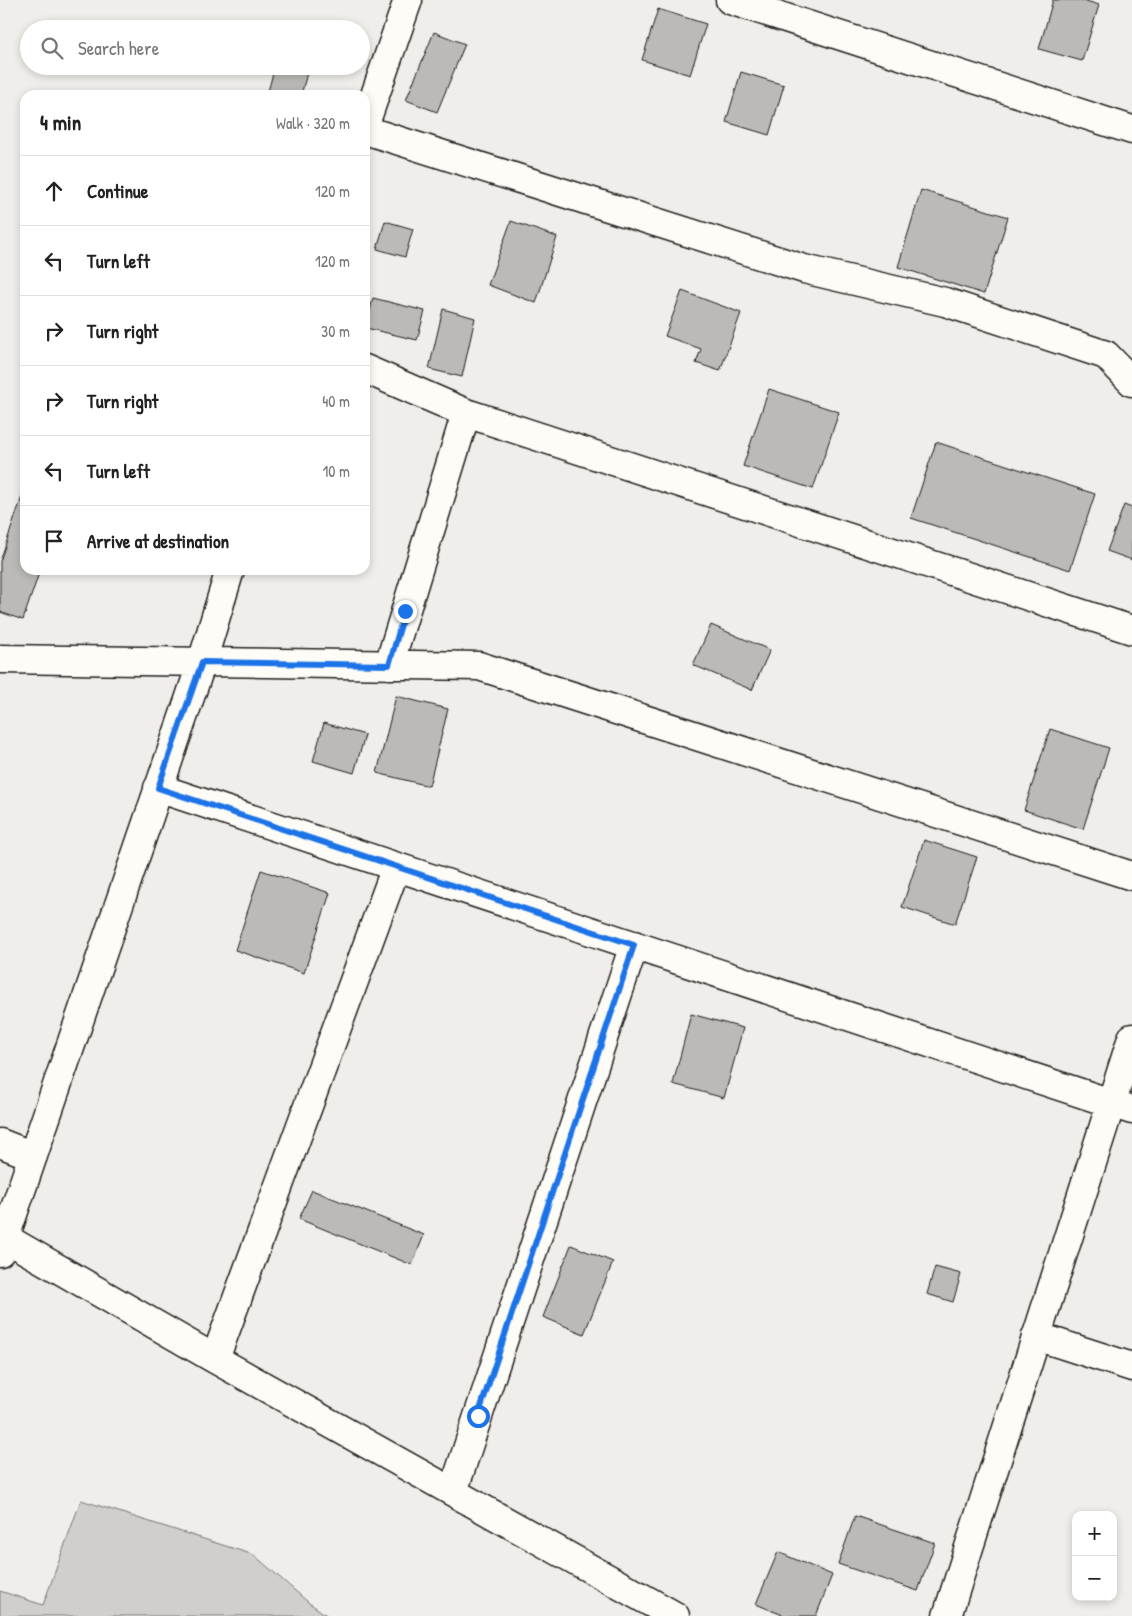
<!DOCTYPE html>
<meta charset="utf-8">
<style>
:root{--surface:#fff;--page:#f6f6f6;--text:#222;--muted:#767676;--line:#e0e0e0}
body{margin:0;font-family:"Patrick Hand",sans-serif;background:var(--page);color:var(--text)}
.controls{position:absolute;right:15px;bottom:15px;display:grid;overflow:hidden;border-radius:10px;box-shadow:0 2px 8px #0003}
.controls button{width:45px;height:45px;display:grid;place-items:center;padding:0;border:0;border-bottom:1px solid var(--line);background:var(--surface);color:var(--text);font:25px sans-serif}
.stop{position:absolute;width:15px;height:15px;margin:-11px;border:4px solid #1a73e8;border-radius:50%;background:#fff}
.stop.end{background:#1a73e8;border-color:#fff;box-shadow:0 1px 5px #0008}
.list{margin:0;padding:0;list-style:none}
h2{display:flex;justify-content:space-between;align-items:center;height:65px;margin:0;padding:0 20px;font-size:21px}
h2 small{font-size:16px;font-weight:400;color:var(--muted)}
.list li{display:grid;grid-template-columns:32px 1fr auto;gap:15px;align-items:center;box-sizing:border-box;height:70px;padding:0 20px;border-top:1px solid var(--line)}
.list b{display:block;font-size:19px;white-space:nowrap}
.list em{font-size:16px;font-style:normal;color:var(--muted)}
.icon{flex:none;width:28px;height:28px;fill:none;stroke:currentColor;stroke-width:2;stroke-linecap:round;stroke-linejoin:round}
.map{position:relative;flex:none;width:1132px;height:1616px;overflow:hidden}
.search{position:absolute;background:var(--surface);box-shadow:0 2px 8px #0003;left:20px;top:20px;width:350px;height:55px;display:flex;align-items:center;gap:12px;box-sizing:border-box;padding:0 18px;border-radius:28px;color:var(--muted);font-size:19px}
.panel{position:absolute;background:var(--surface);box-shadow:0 2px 8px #0003;left:20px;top:90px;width:350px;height:485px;border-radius:15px}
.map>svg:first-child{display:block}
</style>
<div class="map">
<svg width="1132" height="1616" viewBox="0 0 1132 1616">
<rect width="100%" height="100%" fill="#f0eeea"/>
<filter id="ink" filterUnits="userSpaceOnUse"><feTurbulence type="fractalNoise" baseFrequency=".02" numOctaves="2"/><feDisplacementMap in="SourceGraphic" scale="10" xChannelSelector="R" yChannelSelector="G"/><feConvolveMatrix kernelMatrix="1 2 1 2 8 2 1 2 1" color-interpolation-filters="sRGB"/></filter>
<g filter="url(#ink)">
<!-- green -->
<path fill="#d0cfcc" stroke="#767674" d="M81,1500L254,1555L309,1603L328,1616H0V1591L43,1605Z"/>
<!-- building -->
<path fill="#bbbab6" stroke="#1c1c1c" d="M1053,0H1083L1099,5L1082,61L1039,49Z
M658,9L706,24L690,75L642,60Z
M183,24L203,29H182Z
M434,32L465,44L437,112L406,100Z
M275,66H309L301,95H267Z
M741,72L784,85L769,135L726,122Z
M921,190L1008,217L984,294L898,267Z
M385,221L413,229L405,257L377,249Z
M511,221L557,237L536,303L488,285Z
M682,291L741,313L720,371L696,363L701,349L665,336Z
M373,298L425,311L417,340L366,328Z
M443,309L475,318L462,377L429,369Z
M769,389L839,412L813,489L743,466Z
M936,442L1095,494L1070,570L911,518Z
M25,488V570H40L23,620L0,612V561Z
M1124,505L1132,508V560L1107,551Z
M711,625L770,650L752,690L693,665Z
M396,696L448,709L429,786L377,773Z
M324,723L365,735L354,773L313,761Z
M1050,729L1109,748L1083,829L1024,810Z
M924,840L977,857L955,924L902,907Z
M261,870L330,893L304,973L235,950Z
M691,1014L743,1028L724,1098L673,1084Z
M312,1190L424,1235L412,1265L299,1219Z
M571,1245L613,1262L584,1334L543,1317Z
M935,1267L961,1274L953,1302L927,1294Z
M855,1516L935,1543L918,1591L838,1564Z
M778,1552L832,1575L816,1616H785L756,1604Z"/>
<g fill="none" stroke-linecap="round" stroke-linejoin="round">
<defs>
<path id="minor" d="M730,0L1132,130
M365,124L408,0
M365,130L804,269L945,302L1106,355L1132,382
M365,369L466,413L1132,630
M0,659L479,666L1132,876
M389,665L466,413
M158,788L1132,1110
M0,1143L33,1156
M5,1238L215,1359L675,1616
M0,1252L202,662L230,570
M1036,1336L1132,1367
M215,1359L396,867
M453,1492L634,945
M947,1616L1132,1038"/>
</defs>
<!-- minor casing -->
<use href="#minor" stroke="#1c1c1c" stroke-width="31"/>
<!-- minor -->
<use href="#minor" stroke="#fdfcf7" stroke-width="28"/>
</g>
</g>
<g fill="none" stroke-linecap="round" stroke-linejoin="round" filter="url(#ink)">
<!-- route -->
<path stroke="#1a73e8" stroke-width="6" d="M405,611L389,665L202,662L158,788L634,945L478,1416"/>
</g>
</svg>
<div class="controls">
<button>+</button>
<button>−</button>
</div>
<div class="stop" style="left:478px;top:1416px"></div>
<div class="stop end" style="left:405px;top:611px"></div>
<div class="search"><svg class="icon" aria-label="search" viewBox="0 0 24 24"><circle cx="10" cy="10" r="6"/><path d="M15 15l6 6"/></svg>Search here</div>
<section class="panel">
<h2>4 min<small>Walk · 320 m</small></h2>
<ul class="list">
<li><svg class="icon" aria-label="ahead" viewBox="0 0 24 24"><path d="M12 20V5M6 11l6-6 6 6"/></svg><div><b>Continue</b></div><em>120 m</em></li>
<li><svg class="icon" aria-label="left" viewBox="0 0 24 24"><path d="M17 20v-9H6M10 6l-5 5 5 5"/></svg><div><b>Turn left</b></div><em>120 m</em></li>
<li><svg class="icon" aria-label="right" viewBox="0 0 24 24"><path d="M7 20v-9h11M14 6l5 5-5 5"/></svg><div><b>Turn right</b></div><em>30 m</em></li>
<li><svg class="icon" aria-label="right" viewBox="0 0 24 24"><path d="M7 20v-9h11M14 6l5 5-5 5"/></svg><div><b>Turn right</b></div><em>40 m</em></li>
<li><svg class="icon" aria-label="left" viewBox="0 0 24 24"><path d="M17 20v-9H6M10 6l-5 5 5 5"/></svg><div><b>Turn left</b></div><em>10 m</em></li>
<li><svg class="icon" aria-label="arrive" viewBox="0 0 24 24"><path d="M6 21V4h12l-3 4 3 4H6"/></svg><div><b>Arrive at destination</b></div></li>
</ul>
</section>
</div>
